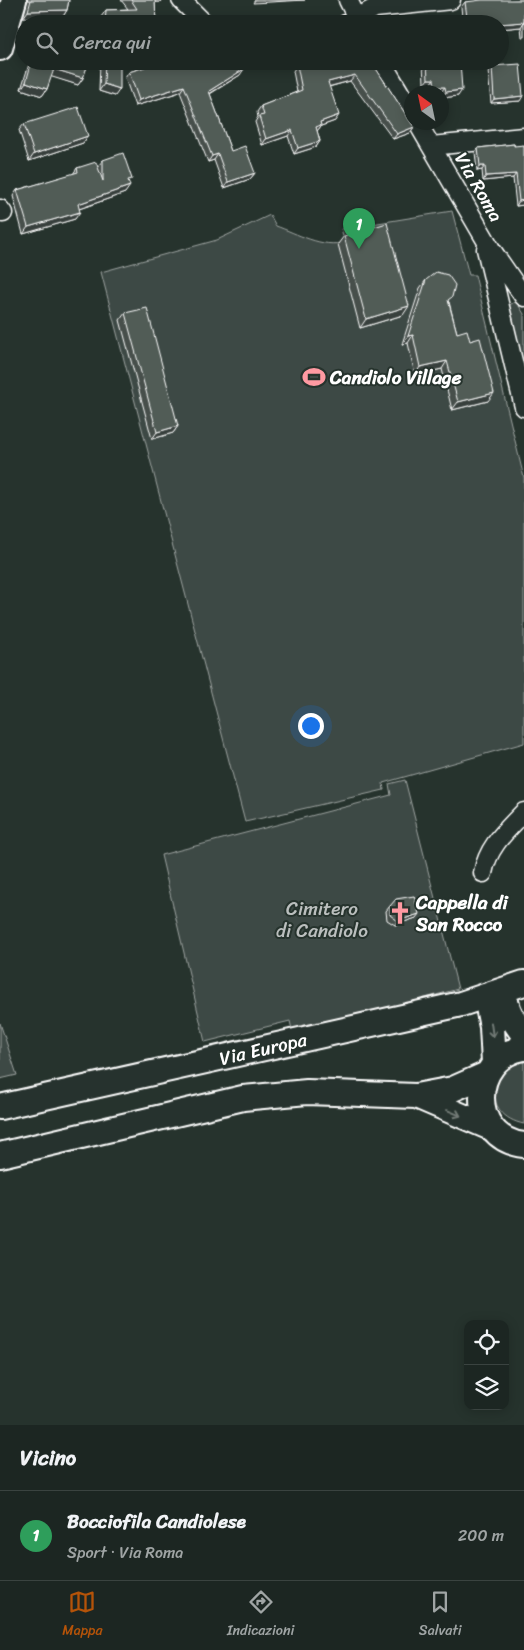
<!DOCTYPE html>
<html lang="it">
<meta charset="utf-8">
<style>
:root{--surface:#1c2622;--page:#252e2a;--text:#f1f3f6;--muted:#a0a5a5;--line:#3a4340;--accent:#b45309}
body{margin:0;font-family:Sriracha,sans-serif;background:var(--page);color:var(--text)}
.controls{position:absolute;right:15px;bottom:15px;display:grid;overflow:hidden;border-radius:10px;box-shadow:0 2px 12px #0003}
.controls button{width:45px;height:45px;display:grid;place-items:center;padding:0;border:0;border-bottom:1px solid var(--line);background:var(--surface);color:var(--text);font:25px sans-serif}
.compass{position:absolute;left:404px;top:85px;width:45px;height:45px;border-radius:50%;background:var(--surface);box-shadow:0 2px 12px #0003;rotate:327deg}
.you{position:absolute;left:310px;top:725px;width:18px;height:18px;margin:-12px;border:4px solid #fff;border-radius:50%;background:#1a73e8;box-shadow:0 0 0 8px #1a73e833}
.badge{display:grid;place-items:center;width:32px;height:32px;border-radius:50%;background:var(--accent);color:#fff;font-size:16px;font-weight:700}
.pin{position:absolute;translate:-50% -41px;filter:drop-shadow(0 1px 2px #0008)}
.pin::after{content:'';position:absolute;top:26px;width:18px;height:15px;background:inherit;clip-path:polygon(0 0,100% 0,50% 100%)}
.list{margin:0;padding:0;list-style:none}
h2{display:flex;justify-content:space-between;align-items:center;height:65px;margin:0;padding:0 20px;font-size:21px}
h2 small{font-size:16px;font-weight:400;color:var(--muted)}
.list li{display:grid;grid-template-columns:32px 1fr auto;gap:15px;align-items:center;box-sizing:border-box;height:90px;padding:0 20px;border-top:1px solid var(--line)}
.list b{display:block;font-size:19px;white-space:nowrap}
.list p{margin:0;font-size:16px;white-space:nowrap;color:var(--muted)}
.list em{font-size:16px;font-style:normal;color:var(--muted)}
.icon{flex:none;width:28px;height:28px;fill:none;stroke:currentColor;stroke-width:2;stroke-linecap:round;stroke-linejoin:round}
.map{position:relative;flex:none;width:524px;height:1425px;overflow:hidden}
.search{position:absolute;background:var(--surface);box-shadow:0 2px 12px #0003;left:15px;right:15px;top:15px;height:55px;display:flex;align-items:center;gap:12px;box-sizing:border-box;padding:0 18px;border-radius:28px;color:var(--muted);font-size:19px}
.sheet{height:155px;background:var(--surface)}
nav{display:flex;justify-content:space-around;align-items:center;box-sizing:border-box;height:70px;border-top:1px solid var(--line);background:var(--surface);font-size:14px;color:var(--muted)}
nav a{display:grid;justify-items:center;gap:2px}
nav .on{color:var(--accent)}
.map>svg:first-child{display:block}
</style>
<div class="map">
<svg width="524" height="1425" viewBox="0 0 524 1425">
<rect width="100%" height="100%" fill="#26332d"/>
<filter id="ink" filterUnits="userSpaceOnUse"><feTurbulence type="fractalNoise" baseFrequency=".02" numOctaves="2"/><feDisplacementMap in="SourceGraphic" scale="10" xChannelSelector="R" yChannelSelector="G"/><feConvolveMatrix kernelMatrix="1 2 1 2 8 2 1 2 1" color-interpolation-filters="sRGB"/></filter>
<g filter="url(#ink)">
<!-- green -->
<path fill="#3e4944" stroke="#9ea4a2" d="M452,211L469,275H475L524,478V743L383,783L384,790L245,822L101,272L217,240L270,215L276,226C296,233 323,249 345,242L341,229Z
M516,301L524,314V368L508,306Z
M405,780L458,989L293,1034L290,1021L205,1042L161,855L391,795L389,784Z
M0,1023L17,1075L0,1079Z
M524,1057V1124C504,1120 491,1106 495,1085C496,1079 497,1072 503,1068C509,1063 517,1061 524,1057Z"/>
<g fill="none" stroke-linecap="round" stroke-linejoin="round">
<defs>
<path id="street" d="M181,0L205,24
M348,0L360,24
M346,24L375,8L451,0
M381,61L412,113
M417,122L491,249L524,297
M431,146L524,137
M0,209L3,213
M486,249L524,407
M483,873C488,846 506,831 524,812"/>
<path id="secondary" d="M0,48L14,0
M504,991C506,1009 513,1021 524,1035
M486,997L492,1027L494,1063
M524,1048C468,1057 468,1139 524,1145
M416,1096L493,1129
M0,1107L461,1004L524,983
M0,1155L243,1098L307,1092L416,1096L453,1089L487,1074"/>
</defs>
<!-- street casing -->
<use href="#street" stroke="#fff" stroke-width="21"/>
<!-- secondary casing -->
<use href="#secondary" stroke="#fff" stroke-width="28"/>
<!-- street -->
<use href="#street" stroke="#26332d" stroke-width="18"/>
<!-- secondary -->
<use href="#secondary" stroke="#26332d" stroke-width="24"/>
</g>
<!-- wall -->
<path fill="#464f4b" stroke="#fff" d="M28,0H69L67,10L62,18H23Z
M121,0H161L160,2H155L156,24H100L101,17L106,10L128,9Z
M524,0V37H522L521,27L500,29V24H411L413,21L462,17L461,7L465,2Z
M30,61H89L83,78L78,85L51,76L47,89L42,96L21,89Z
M100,61H120L115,96L99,91Z
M141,61H239L240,75L210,94L231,151L255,173L250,179L224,188L214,160L208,162L180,92L135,106L125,78L129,72L141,68Z
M371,61L414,127L410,133L393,139L350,81L329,87L335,121L321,126L317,131L320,141L316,147L294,154L288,136L262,145L255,122L258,117L257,112L261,106L297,92L293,71L297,65Z
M415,61H460L458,96L442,98L441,92H431L430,84H424L423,62L415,63Z
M492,66L520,101L491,103L488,71Z
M24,124L88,136L83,143L29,161L19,130Z
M514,144L524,205L516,206L513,178L483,181L482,170L477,171L475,152L478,148Z
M103,160L129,183L125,193L79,209L75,219L23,234L13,196L17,190L73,174L77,168H98V166Z
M344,236L403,315L360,328L338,244Z
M426,280L449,302L457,333L488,401L452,410L442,369L415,375L408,343L402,344L420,288Z
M125,313L178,426L173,433L152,439L120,320Z
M390,906L416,918L395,925L387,920L386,911Z"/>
<!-- shaded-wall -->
<path fill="#39403d" stroke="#fff" d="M151,0H161L160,2H150Z
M255,0H305L253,3Z
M67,10L62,18H23L28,11Z
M524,22L521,27L500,29V24Z
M416,61H423V62L415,63Z
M54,69L83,78L78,85L49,76Z
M244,69L240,75L204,97L209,91Z
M355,75L350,81L324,88L328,82Z
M428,79H434L430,84H424Z
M26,82L47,89L42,96L21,89Z
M104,84L120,89L115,96L99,91Z
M184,86L180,92L135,106L139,100Z
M435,87H445L441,92H431Z
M462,90L458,96L442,98L446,92Z
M523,96L520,101L491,103L494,99Z
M339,115L335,121L321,126L317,131L312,133L320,122Z
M414,127L410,133L393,139L397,134Z
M292,130L288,136L262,145L266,139Z
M88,136L83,143L29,161L34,154Z
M320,141L316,147L294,154L298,148Z
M218,154L214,160L208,162L212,156Z
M480,166H485L482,170L477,171Z
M255,173L250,179L224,188L228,182Z
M516,174L513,178L483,181L486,176Z
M130,186L125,193L73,211L78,204Z
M524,200V205L516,206L519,201Z
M80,212L75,219L23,234L28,227Z
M409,306L403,315L360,328L366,319Z
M413,335L408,343L402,344L408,336Z
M447,361L442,369L415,375L420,367Z
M494,393L488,401L452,410L458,402Z
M178,426L173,433L152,439L157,432Z
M419,914L416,918L395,925L398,921Z"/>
<!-- building -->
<path fill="#515c57" stroke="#fff" d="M31,0H69L67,10L28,11Z
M131,0H155L156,24H105L106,10L137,9Z
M482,0H524V22L499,24H414L413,21L467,17L465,2Z
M197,21L201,24H177Z
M32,61H89L83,78L54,69L47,89L26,82Z
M105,61H120V89L104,84Z
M145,61H239L244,69L209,91L231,151L245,146L255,173L228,182L218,154L212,156L184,86L139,100L129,72L145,67Z
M311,61H371L414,127L397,134L355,75L328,82L339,115L320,122L321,125L316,127L320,141L298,148L292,130L266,139L259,116L264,115L261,106L302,90L297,65Z
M427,61H460L462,90L446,92L445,87H435L434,79H428Z
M520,64L523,96L494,99L492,66Z
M78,107L88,136L34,154L24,124Z
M514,144V146L524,145V200L519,201L516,174L486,176L485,166H480L478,148Z
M123,153L132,179L128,180L130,186L78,204L80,212L28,227L17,190L78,172L77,168L96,162L103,181V160Z
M387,223L409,306L366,319L344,236Z
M436,272L448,275L455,285L452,297L448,300L457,333L467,330L470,341L480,338L494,393L458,402L447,361L420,367L413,335L408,336L426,280Z
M147,308L178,426L157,432L125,313Z
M414,896L419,914L398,921L390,915V906L396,899Z"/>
<!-- one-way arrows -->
<defs><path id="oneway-shaft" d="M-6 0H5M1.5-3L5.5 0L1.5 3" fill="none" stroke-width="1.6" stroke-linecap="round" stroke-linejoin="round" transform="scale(1.25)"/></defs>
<g stroke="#727a76">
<use href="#oneway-shaft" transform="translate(492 1030) rotate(82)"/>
<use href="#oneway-shaft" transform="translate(454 1113) rotate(23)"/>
</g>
</g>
<!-- icons -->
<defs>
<symbol id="stadium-bare" viewBox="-9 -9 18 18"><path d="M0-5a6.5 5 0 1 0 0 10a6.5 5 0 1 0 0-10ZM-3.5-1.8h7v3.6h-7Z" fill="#ff9aa2" stroke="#26332d" stroke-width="2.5" paint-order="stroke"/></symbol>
<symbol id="church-bare" viewBox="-9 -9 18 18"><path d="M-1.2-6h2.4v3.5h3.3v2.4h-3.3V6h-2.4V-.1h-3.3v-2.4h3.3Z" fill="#ff9aa2" stroke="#26332d" stroke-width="2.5" paint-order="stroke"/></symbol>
</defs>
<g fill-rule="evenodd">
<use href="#stadium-bare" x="298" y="361" width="32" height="32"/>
<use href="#church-bare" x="384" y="897" width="32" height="32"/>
</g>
<g text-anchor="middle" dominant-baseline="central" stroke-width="4" stroke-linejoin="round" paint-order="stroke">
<!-- street labels -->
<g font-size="19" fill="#fff" stroke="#26332d">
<text transform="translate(479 187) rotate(60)">Via Roma</text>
<text transform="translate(263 1049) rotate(-13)">Via Europa</text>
</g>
<!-- poi labels -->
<g font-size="19" font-weight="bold" fill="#fff" stroke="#26332d" text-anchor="start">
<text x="330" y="377">Candiolo Village</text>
<text x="416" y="902">Cappella di<tspan x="416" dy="22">San Rocco</tspan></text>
</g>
<!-- park labels -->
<g font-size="19" fill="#bbbfbe" stroke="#26332d">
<text x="322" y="908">Cimitero<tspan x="322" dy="22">di Candiolo</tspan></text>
</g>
</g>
</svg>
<div class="controls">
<button><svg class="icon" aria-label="locate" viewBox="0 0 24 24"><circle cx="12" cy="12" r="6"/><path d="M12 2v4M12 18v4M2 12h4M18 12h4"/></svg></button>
<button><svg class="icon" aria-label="layers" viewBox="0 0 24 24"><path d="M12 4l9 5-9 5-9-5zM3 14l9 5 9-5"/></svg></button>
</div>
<svg class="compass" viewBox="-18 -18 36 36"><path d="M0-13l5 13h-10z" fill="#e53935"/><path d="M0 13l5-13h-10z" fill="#a0a5a5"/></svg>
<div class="you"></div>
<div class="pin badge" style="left:359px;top:249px;background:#2e9e5b">1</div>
<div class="search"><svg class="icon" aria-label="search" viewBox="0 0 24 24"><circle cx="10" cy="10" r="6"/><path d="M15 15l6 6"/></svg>Cerca qui</div>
</div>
<section class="sheet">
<h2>Vicino<small></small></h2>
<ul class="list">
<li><span class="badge" style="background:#2e9e5b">1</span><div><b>Bocciofila Candiolese</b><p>Sport · Via Roma</p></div><em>200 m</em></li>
</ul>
</section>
<nav>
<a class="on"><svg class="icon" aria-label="map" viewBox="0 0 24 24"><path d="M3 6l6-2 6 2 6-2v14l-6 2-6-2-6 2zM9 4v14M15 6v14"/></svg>Mappa</a>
<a><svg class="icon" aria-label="directions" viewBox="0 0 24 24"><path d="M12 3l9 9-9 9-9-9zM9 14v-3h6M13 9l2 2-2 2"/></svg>Indicazioni</a>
<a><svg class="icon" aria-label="saved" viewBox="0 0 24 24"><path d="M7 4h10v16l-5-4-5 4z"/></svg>Salvati</a>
</nav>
